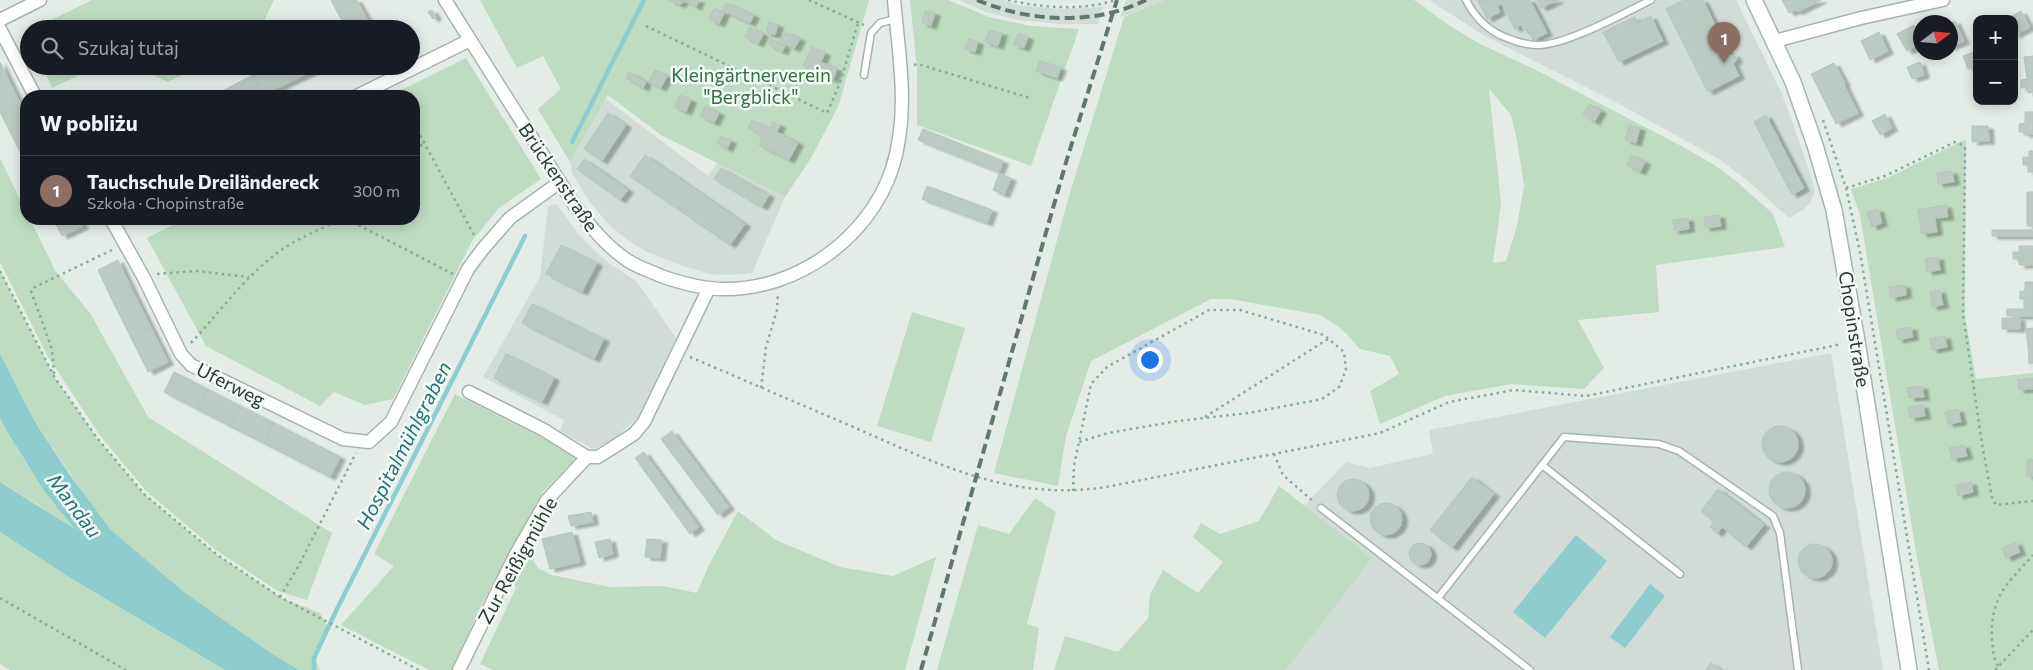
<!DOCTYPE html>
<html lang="pl">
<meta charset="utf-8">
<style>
:root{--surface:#171b24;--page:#20242c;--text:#f1f3f6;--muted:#9ea1a6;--line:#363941;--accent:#d93025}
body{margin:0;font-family:Commissioner,sans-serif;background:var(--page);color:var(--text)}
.controls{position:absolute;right:15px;top:15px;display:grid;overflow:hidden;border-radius:10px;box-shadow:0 2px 12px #0003}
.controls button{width:45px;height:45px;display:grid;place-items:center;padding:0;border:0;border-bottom:1px solid var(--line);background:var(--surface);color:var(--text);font:25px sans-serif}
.compass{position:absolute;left:1913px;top:15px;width:45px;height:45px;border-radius:50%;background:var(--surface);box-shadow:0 2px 12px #0003;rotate:74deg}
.you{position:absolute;left:1149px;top:359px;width:18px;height:18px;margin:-12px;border:4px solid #fff;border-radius:50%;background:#1a73e8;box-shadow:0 0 0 8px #1a73e833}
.badge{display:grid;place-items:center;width:32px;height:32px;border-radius:50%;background:var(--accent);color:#fff;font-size:16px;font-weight:700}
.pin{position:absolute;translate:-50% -41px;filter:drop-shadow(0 1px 2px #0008)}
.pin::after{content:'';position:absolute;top:26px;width:18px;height:15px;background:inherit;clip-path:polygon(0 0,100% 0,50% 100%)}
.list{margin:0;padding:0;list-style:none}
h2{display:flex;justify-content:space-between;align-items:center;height:65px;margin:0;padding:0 20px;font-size:21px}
h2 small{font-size:16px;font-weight:400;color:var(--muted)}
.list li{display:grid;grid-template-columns:32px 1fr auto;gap:15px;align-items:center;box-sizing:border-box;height:70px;padding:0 20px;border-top:1px solid var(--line)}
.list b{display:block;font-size:19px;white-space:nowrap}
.list p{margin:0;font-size:16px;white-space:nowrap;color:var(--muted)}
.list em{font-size:16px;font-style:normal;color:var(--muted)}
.icon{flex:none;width:28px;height:28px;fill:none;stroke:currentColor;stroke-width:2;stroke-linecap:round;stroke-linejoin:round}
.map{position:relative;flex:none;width:2033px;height:670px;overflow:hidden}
.search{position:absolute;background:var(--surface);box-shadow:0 2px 12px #0003;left:20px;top:20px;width:400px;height:55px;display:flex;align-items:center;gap:12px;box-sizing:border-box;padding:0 18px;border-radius:28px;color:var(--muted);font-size:19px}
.panel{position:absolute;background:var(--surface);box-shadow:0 2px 12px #0003;left:20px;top:90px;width:400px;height:135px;border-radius:20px}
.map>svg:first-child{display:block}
</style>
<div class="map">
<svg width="2033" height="670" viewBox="0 0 2033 670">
<defs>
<filter id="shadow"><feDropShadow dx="5.5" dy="3" stdDeviation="1" flood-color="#0004"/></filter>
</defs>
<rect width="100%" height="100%" fill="#e3ece7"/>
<!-- built -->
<path fill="#d1dcd6" d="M960,0H1003L1018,5L1061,9L1103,7L1098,24H1061L1018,20L986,12Z
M1126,0H1165L1120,18Z
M1429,0H1736L1782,94L1803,152L1815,190L1810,203L1804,209L1789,218L1748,181L1719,159L1621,105L1485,36Z
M606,99L708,176L717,163L785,197L752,273L729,275L710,274L680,265L647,252L629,241L610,226L589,201L572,173L570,162Z
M557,204L578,234L602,258L637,282L676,338L638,417L613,440L593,449L560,431L564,420L483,377L540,277L548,206Z
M1831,353L1883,670H1286L1371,558L1304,506L1346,462L1369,468L1433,454L1429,430Z"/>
<!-- green -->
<path fill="#bddcc2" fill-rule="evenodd" d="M92,0H274L260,29H39L47,22Z
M480,0H869L838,107L811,158L785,197L661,135L608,95L570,162L538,109L561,89L543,56L517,68Z
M910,0H948L989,17L1030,26L1079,29L1031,166L917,125V69Z
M1165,0H1414L1450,26L1480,44L1534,69L1685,148L1716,166L1736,181L1773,214L1785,247L1656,265L1659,312L1578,320L1604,368L1584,389L1511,384L1445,396L1380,424L1370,391L1399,374L1390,356L1360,349L1342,329L1320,315L1230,299H1211L1091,361L1066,436L1058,486L994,473L1069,196L1124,17ZM1489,89L1511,115L1517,140L1524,186L1517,226L1506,261L1493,263L1501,203Z
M466,58L541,179L499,208L472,241L393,399L365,405L334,392L320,406L206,346L147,238L184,219H414V96L391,95Z
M43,66H98L52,88Z
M134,66H199L168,82Z
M1964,140L1966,141L1965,316L1976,379L2033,373V670H1939L1917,557L1860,215L1851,189L1887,178Z
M0,158L26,212V219H30L56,272L90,313L148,417L332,533L307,600L278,591L216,550L146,491L99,434L47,355L0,262Z
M0,271L55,378L97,438L145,495L216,554L282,598L320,613L328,627L314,658L320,670H299L271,653L184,592L110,529L99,516L35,422L0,354Z
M912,312L965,328L931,442L877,426Z
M455,394L578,456L542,493L477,614L452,670H429L341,625L394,566L374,554Z
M0,418C21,459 48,495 77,531L38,505L0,482Z
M1279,486L1372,558L1286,670H1054L1065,636L1118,652L1148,618L1150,595L1163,570L1198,593L1223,562L1193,537L1201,523L1220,534L1259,521Z
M1035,498L1056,512L1027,624L1039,628L1033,670H937L978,525L1009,534Z
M738,511L776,540L840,567L893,576L936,557L905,670H493L480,664L516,588L511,575L526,547L538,568L552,575L610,587L663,586L697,593L708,567Z
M0,532L69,577L225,670H10L0,664Z"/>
<!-- water -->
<path fill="#8eccce" d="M0,354L35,422L70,475L110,529L184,592L271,653L299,670H225L69,577L0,532V482L75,529L45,492L9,435L0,418Z
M1576,535L1607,561L1545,638L1513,612Z
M1650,584L1665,596L1625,648L1610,637Z"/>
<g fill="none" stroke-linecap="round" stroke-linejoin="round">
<!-- stream -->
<path stroke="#8eccce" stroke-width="4.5" d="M572,142L644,0
M314,670V658L336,611L525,236"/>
</g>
<!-- building -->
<path fill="#bbcac2" stroke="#b6c5bd" filter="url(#shadow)" d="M331,0H357V1L337,12Z
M669,0H699L696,7L683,0L680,5Z
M1478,0H1530L1547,33L1533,40L1528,29L1524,31L1521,25L1515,29L1502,4L1497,6L1500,12L1487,19Z
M1537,0H1558L1541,8Z
M1684,0H1703L1730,56L1734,54L1737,60L1733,63L1739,76L1708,92L1666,9Z
M1782,0H1821L1797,12L1796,10L1789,13Z
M357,1L373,29H347L337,12Z
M726,3L754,15L750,23L723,11Z
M714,8L724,13L719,24L709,19Z
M432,10L436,17L433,19L428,12Z
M925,11L935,13L931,26L922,23Z
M2021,11L2030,27L2014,35V19H2006Z
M1651,16L1663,41L1619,62L1603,32L1635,17L1637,23Z
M1955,21L1964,41L1950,47V23Z
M769,22L778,25L775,35L766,33Z
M1914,25L1920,39V44L1907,51L1897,34Z
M750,27L763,34L758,44L745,37Z
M989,30L1002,33L998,46L985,42Z
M786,32L800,39L794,49L781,41Z
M1879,32L1888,51L1870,60L1861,41Z
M1018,33L1028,37L1024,48L1014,45Z
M771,39L785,46L782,52L769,45Z
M969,39L978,42L975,52L965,49Z
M812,47L825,53L821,62L837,69L833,80L803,66Z
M1976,51L1977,65L1968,69L1963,56Z
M2033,56V71L2026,72L2024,57Z
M1040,61L1061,68L1057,78L1036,71Z
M0,62L15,93L0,101Z
M1920,62L1924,75L1912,79L1907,67Z
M1834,63L1845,83L1844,84L1847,91L1825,102L1811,74Z
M272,66H285L292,81L263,95L253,75Z
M285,66H318L319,68L292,81Z
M655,70L667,76L661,88L649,82Z
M2033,71V92L2028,93V87L2021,88V80L2027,79L2026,72Z
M629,72L646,82L643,88L626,78Z
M253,75L263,95L225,96L222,91Z
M222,91L225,96H212Z
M1847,91L1858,113L1836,124L1825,102Z
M15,93L26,114V129L12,136L0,112V101Z
M680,95L691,100L686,112L674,107Z
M1590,104L1601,111L1594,122L1583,114Z
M705,106L719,113L714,123L700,116Z
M2025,112H2033V134H2024V132H2019V124L2025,123Z
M608,113L626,125L602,161L584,149Z
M1885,114L1892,128L1880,135L1872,121Z
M1766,115L1804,188L1792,195L1754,122Z
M752,120L769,129L773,122L780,125L777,132L798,143L789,160L759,145L763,136L748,128Z
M1629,125L1640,128L1636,143L1625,140Z
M1972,126H1988L1989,141L1972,142Z
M26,129V164L12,136Z
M923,129L1003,161L999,172L918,140Z
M721,136L731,141L727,149L717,143Z
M2029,151H2033V172H2028V165H2023V157H2029Z
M645,155L745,224L730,245L630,176Z
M1631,155L1645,162L1640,172L1627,165Z
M584,159L628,190L620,200L577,169Z
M721,168L769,195L762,207L714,179Z
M1952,171L1954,182L1938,184L1937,173Z
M999,174L1011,178L1004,195L993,190Z
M927,186L992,210L987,223L922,199Z
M2027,192H2033V208H2027Z
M1946,205L1948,217L1935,218L1937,232L1922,234L1918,210Z
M2027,208H2033V226H2027Z
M1878,209L1882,223L1872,227L1867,212Z
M1719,215L1721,226L1705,228L1704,217Z
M1688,218L1689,229L1674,231L1673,220Z
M53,219H79L83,226L62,236Z
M1992,230H2033V236H1992Z
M561,245L597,263L582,292L546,274Z
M2019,246H2033V265H2019L2020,259H2013V252H2019Z
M1938,257L1940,270L1927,272L1925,259Z
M118,260L134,294L114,304L98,270Z
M2025,282H2033V308H2024V299H2020V291H2025Z
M1905,285L1906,295L1891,298L1889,287Z
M1940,290L1943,305L1932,307L1930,292Z
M134,294L151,328L131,338L114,304Z
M532,304L604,339L594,359L522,323Z
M2007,309H2033V316H2007Z
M2002,318H2020V329H2002Z
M1911,327L1913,337L1898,340L1896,330Z
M151,328L168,362L148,372L131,338Z
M2033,328V346H2028L2026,329Z
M1945,336L1947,347L1932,350L1930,339Z
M2028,346H2033V363L2029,364Z
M506,354L554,378L542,402L494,378Z
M174,372L207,389L197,409L164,392Z
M2033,378V389L2019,390L2018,380Z
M1922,386L1924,397L1909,398L1907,388Z
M207,389L240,406L230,426L197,409Z
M1923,405L1925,416L1910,418L1908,407Z
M240,406L274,423L264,443L230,426Z
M1958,409L1961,422L1948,424L1945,412Z
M274,423L307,440L297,460L264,443Z
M1762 444a18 18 0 1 1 36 0a18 18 0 1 1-36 0Z
M672,431L729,507L718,515L661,439Z
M307,440L340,457L330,477L297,460Z
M1964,445L1967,456L1952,459L1949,448Z
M644,452L699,527L690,534L635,458Z
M2027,459L2033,460V476H2027Z
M1769 490a18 18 0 1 1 36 0a18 18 0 1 1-36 0Z
M1472,477L1494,494L1452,548L1430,530Z
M1337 495a16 16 0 1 1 32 0a16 16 0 1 1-32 0Z
M1971,482L1973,492L1958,496L1956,485Z
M1718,489L1764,525L1746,547L1722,527L1717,534L1710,527L1714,522L1701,511Z
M1370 519a16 16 0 1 1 32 0a16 16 0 1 1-32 0Z
M591,512L593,522L571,526L568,516Z
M572,532L580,562L550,569L542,539Z
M610,539L613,554L599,558L595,542Z
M647,539L662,540L660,558L645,557Z
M2016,542L2020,552L2006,558L2002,548Z
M1409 554a11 11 0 1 1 22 0a11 11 0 1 1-22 0Z
M1798 561a17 17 0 1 1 34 0a17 17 0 1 1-34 0Z
M1711,663L1721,670H1705Z"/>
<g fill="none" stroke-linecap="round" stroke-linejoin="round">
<defs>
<path id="lane" d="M1466,0C1474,16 1484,27 1500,35C1512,40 1524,45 1537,45C1565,46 1624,13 1651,0
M864,75L871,33L880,23L895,19
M1542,465L1680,574
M1321,508L1530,670
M1438,598L1564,437L1659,444L1679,451L1773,516L1780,533L1798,670"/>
<path id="street" d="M445,0L575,206C590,226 606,246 627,260C637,267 650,271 661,276C681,283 703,289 724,289C797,290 869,238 892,169C910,114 899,56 894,0
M0,20L40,0
M0,29L35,96
M1775,41L1861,18L1943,0
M357,96L470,40
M111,219L144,278L181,354L191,365L343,439L369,442L391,422L468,269L482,250L510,218L560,182
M469,392L544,430L587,457
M459,670L516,554L547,500L587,457H598L634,434L644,422L709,288"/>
<path id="secondary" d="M1754,0L1793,82L1815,145L1834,210L1857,341L1909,670"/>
</defs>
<!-- lane casing -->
<use href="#lane" stroke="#a6b4ad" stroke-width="9"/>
<!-- street casing -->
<use href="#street" stroke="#a6b4ad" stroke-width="15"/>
<!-- secondary casing -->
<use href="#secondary" stroke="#a2b7ad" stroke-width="18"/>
<!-- path -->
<path stroke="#85ae9c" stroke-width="2.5" stroke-dasharray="2.5 4" stroke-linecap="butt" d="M809,0L864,25
M1008,0C1044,8 1081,11 1116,0
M646,26L827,113L840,83L858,23
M914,65L918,64L1030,98
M396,90L399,96
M1823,120L1846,188L1860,252L1929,670
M414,124L475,237
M414,149L424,144
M1846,188L1885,176L1955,142L1963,145L1965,148L1963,314L1982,444L1992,497L1996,505L2033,501
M347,219L453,274
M0,271L55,378L97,438L145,495L216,554L280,597L419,670
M157,274L196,271L249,277
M191,343C217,315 241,282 272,257C292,240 319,230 342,219
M690,357C744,380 797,403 851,426C936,463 1010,502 1106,487L1380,433L1449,402L1514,390L1586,396L1842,344
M54,374L52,349L31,291L33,288L114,249
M761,388L766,347L777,310L778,293
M1205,417L1328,339
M1274,454L1283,475L1314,502
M1073,491L1074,466L1091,384L1107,367L1209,310H1240L1324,335L1344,352L1346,370L1339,387L1322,399L1249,413L1178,421L1108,433L1079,442
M280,597L298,567L356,453
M0,598L126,670
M1998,666C1993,658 1993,649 1992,640C1990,597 2006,585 2033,555
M1995,670L2033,630"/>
<!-- lane -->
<use href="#lane" stroke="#fff" stroke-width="6"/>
<!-- street -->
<use href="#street" stroke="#fff" stroke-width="12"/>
<!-- secondary -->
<use href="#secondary" stroke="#fff" stroke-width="15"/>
<!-- rail -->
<path stroke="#5e786e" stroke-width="4" stroke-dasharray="10 5" stroke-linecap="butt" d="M977,0C1029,22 1094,26 1146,0
M921,670L1067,159L1117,0"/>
</g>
<g text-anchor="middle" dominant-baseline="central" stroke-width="5" stroke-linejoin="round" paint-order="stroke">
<!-- park labels -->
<g font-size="19" fill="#307141" stroke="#f3f9f5">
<text x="751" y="74">Kleingärtnerverein<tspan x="751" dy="22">"Bergblick"</tspan></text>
</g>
<!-- street labels -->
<g font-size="19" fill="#243c33" stroke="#f3f9f5">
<text transform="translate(559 177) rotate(56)">Brückenstraße</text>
<text transform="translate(1855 329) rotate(81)">Chopinstraße</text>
<text transform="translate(231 384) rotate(27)">Uferweg</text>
<text transform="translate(517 560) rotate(-61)">Zur Reißigmühle</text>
</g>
<!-- water labels -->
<g font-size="20" font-style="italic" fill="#217175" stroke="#f3f9f5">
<text transform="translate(403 445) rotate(-63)">Hospitalmühlgraben</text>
<text transform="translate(75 505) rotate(53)">Mandau</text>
</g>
</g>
</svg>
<div class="controls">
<button>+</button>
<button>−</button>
</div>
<svg class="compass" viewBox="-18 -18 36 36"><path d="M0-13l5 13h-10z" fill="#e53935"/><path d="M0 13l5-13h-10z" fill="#9ea1a6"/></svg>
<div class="you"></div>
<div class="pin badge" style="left:1724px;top:63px;background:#8d6e63">1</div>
<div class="search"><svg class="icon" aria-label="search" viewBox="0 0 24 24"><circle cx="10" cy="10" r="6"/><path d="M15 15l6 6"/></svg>Szukaj tutaj</div>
<section class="panel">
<h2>W pobliżu<small></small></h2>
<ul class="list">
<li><span class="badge" style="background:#8d6e63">1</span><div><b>Tauchschule Dreiländereck</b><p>Szkoła · Chopinstraße</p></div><em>300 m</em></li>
</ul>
</section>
</div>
